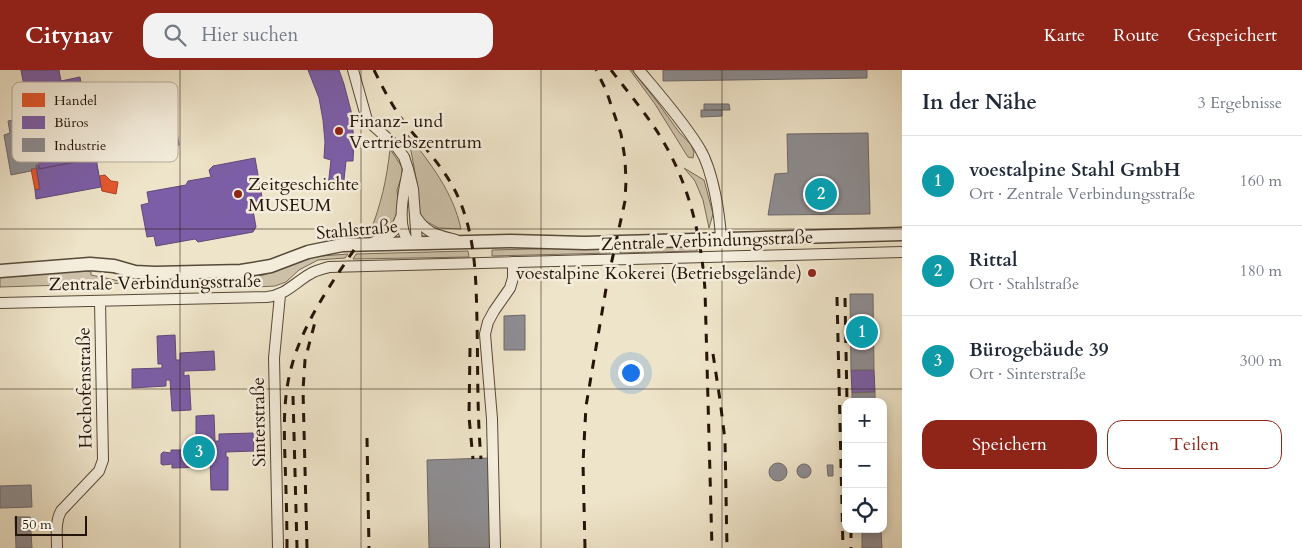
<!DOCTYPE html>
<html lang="de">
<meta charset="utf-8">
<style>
:root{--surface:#fff;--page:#f2f2f3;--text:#1f2937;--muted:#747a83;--line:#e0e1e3;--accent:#8f2418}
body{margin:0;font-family:Cardo,serif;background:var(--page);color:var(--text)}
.controls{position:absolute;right:15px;bottom:15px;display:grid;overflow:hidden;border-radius:10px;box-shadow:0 2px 8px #0003}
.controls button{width:45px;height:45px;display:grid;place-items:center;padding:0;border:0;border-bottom:1px solid var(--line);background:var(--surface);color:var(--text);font:25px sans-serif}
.scale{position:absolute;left:15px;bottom:12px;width:72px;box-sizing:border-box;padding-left:5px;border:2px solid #251508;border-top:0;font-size:14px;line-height:18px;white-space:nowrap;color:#251508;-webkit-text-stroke:4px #f4eddc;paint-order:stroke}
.you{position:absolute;left:630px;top:302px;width:18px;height:18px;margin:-12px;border:4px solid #fff;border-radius:50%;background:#1a73e8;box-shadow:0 0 0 8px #1a73e833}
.badge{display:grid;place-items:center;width:32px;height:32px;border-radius:50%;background:var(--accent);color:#fff;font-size:16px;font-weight:700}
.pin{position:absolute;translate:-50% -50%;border:2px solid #fff;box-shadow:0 1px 5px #0006}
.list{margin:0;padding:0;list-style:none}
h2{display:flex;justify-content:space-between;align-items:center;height:65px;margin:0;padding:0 20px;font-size:21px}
h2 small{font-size:16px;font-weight:400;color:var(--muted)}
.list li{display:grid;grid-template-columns:32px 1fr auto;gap:15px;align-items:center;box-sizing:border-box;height:90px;padding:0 20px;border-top:1px solid var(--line)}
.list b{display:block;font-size:19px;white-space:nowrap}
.list p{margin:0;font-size:16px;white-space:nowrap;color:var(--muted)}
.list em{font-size:16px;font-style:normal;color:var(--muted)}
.actions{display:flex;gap:10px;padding:15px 20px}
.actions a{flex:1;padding:11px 0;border:1px solid var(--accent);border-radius:15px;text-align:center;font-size:18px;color:var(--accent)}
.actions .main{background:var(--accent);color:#fff}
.icon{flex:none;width:28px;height:28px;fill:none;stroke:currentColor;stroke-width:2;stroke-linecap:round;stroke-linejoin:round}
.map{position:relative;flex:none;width:902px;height:478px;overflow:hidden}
header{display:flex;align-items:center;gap:30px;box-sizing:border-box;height:70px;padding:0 25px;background:var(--accent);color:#fff}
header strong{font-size:24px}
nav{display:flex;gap:28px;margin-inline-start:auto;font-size:18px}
.search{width:350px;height:45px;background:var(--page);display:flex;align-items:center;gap:12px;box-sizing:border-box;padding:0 18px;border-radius:15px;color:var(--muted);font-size:19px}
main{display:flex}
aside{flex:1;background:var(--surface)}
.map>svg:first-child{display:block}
</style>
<header>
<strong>Citynav</strong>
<div class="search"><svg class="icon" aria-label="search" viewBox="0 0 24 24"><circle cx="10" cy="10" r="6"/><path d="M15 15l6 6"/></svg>Hier suchen</div>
<nav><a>Karte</a><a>Route</a><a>Gespeichert</a></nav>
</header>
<main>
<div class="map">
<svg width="902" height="478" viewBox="0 0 902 478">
<rect width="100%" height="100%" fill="#eee4c9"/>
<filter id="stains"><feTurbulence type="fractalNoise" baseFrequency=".004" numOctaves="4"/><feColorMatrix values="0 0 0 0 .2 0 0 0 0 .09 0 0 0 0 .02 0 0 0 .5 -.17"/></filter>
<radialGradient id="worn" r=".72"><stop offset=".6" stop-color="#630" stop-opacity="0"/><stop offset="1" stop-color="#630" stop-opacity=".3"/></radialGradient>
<!-- grass -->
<path fill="#ccc1a8" stroke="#786b58" d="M630,0H632L658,33L679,62L691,75L694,82L693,88L688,87L686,84L655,34Z
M408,65C431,94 453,122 461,159L439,158L427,152L425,153L420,144L417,113Z
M390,79L402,97V105L397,120L398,132L395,153L391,152L384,160L370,162C381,135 387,108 390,79Z
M684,98L704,110L713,144L709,158L703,130L695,111Z
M697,175V181L620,183V176Z
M610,177V183L492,186V180Z
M468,181L469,187L353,189L356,184Z
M348,184L345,188L318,190L299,200L286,212L275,216L256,217V210L182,213V209L252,207L264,205L302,190L321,186Z
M84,200L91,202V205L129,213L0,217V207L24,206Z"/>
<!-- shops -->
<path fill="#e4572e" stroke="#ab4323" d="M36,98L40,119L35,120L31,99Z
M105,105L111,111L118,112L116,124L102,121L99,106Z"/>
<!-- offices -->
<path fill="#7b5ea7" stroke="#614877" d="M21,0H59L61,11L80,7L85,37L30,47Z
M308,0H339L344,14L351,41L354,71L353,91H346L343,119L328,117L331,90L324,88L325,72L323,50L319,28Z
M85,37L88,55L93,54L95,66L90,67L94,88L39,99L30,47Z
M176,54L179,75L117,86L113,65Z
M96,88L101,117L36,129L35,120L40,119L36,95H39V99Z
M255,88L263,133L252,135L256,157L253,162L198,172L195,169L156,176L154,166L147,167L141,135L149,133L147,122L186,115L188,111L211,107L209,100L213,96Z
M175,265L176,290H180V283L214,281L215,300L184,301V306L189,305L191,340L172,341L170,310H166V316L132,318V299L162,298V294H158L157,266Z
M851,300H874L875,322L852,323Z
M214,345L215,371H219V364L253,363L254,381L226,382V387H228V420H211L210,390H205V397L172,398V394L163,395L161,394V384L163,382L171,383V380H199V375H196V346Z"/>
<!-- industry -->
<path fill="#8d8d92" stroke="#6e6969" d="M663,0H867V8L663,11Z
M704,34H729L730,40H704Z
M701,40H722V46L701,47Z
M30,47L39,95H36V98L31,99V101L11,105L4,65L10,63L8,51Z
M868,63L870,144L768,145L775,104L788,103L787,64Z
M850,224H873L874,300H851Z
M525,245V280H504V246Z
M875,322V332H852V323Z
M489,388L491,478H429L427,390Z
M769 402a9 9 0 1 1 18 0a9 9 0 1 1-18 0Z
M797 401a7 7 0 1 1 14 0a7 7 0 1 1-14 0Z
M827,395H833V406H828Z
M31,415L32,437L0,438V416Z
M15,447H30L32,478H16Z
M862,461H881L882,478H862Z"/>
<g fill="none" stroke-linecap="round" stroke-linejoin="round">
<defs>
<path id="minor" d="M353,0L367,50L396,76L404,87L408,99L413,119L417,173
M639,0C659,24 684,52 700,79C713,101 720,145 721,169
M408,100C404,120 395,158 410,173
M416,147C427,164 437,165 456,170
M372,173C388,166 395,164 401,147
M0,233L267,227C286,225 294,213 310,204C316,200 323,199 329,197L902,182
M57,478C57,465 55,452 61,441L99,401L103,390L100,231
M278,478L274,288L280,225
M495,478L492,349L485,264L488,252L494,241L510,218L513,208V192"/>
<path id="tertiary" d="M0,201L90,194L114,196L135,202L155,203L241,201L271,196L308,182L342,175L511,171L585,173L902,164"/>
</defs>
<!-- minor casing -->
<use href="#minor" stroke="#574938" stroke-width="12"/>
<!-- tertiary casing -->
<use href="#tertiary" stroke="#574938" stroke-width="15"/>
<!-- minor -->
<use href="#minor" stroke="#f4eddc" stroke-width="10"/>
<!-- tertiary -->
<use href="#tertiary" stroke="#f4eddc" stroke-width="12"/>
<!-- rail -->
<path stroke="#251508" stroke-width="3" stroke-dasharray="9 9" stroke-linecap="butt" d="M374,0C383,18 392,36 404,52C424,78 446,99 459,129C476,169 476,210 477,252C478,298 477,343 481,389
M611,0C624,17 638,34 650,51C686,101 701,160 705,220L712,478
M837,227L843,478
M845,228L847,332
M470,278L469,347L473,389
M713,284L720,330L725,370L727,478
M293,326L297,478
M367,368L369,478
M851,459V478
M287,478C287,449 286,419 285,390C284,358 283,326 292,295C304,251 333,211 358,174
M307,478L303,320L305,290L315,252
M585,478L583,393L586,336L607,213L625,131L626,111L625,89L621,64L606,20L596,0"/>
</g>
<!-- grid -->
<path fill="none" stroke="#251508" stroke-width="1" stroke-opacity="0.55" d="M180,0V478M361,0V478M541,0V478M722,0V478M0,159H902M0,319H902"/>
<!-- markers -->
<g fill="#8f2418" stroke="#f4eddc" stroke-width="2">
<circle cx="339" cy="61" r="5"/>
<circle cx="238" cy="124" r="5"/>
<circle cx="812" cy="203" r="5"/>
</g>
<g text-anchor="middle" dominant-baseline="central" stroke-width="5" stroke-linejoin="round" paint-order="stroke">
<!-- poi labels -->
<g font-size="18" fill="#251508" stroke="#f4eddc" text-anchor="start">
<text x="349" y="51">Finanz- und<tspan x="349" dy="21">Vertriebszentrum</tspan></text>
<text x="248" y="114">Zeitgeschichte<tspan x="248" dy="21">MUSEUM</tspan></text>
<text x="802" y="203" text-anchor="end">voestalpine Kokerei (Betriebsgelände)</text>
</g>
<!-- street labels -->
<g font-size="18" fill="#251508" stroke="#f4eddc">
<text transform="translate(357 160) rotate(-5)">Stahlstraße</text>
<text transform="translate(707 171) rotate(-2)">Zentrale Verbindungsstraße</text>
<text transform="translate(155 213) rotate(-1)">Zentrale Verbindungsstraße</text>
<text transform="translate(85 318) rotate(-91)">Hochofenstraße</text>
<text transform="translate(259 352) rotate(-91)">Sinterstraße</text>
</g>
</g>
<!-- legend -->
<rect x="12" y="12" width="166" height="80" rx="8" fill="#f4eddc" stroke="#b6ac9c" stroke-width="1"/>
<rect x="22" y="23" width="23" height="14" fill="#e4572e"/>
<rect x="22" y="46" width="23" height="13" fill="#7b5ea7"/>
<rect x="22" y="68" width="23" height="14" fill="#8d8d92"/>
<g font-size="14" fill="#251508">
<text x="54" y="35">Handel</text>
<text x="54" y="57">Büros</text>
<text x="54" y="80">Industrie</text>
</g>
<rect width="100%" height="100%" filter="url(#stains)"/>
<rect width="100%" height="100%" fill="url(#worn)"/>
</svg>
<div class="controls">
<button>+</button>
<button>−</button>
<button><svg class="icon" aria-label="locate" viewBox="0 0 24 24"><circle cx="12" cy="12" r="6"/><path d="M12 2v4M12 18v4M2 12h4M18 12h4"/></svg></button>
</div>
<div class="scale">50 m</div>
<div class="you"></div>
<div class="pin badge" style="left:862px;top:262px;background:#0f9aa8">1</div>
<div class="pin badge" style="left:821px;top:124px;background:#0f9aa8">2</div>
<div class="pin badge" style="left:199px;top:382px;background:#0f9aa8">3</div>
</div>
<aside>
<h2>In der Nähe<small>3 Ergebnisse</small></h2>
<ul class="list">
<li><span class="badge" style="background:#0f9aa8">1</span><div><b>voestalpine Stahl GmbH</b><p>Ort · Zentrale Verbindungsstraße</p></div><em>160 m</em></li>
<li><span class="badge" style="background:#0f9aa8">2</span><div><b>Rittal</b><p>Ort · Stahlstraße</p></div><em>180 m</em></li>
<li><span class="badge" style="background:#0f9aa8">3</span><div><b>Bürogebäude 39</b><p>Ort · Sinterstraße</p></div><em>300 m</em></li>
</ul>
<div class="actions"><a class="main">Speichern</a><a>Teilen</a></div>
</aside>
</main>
